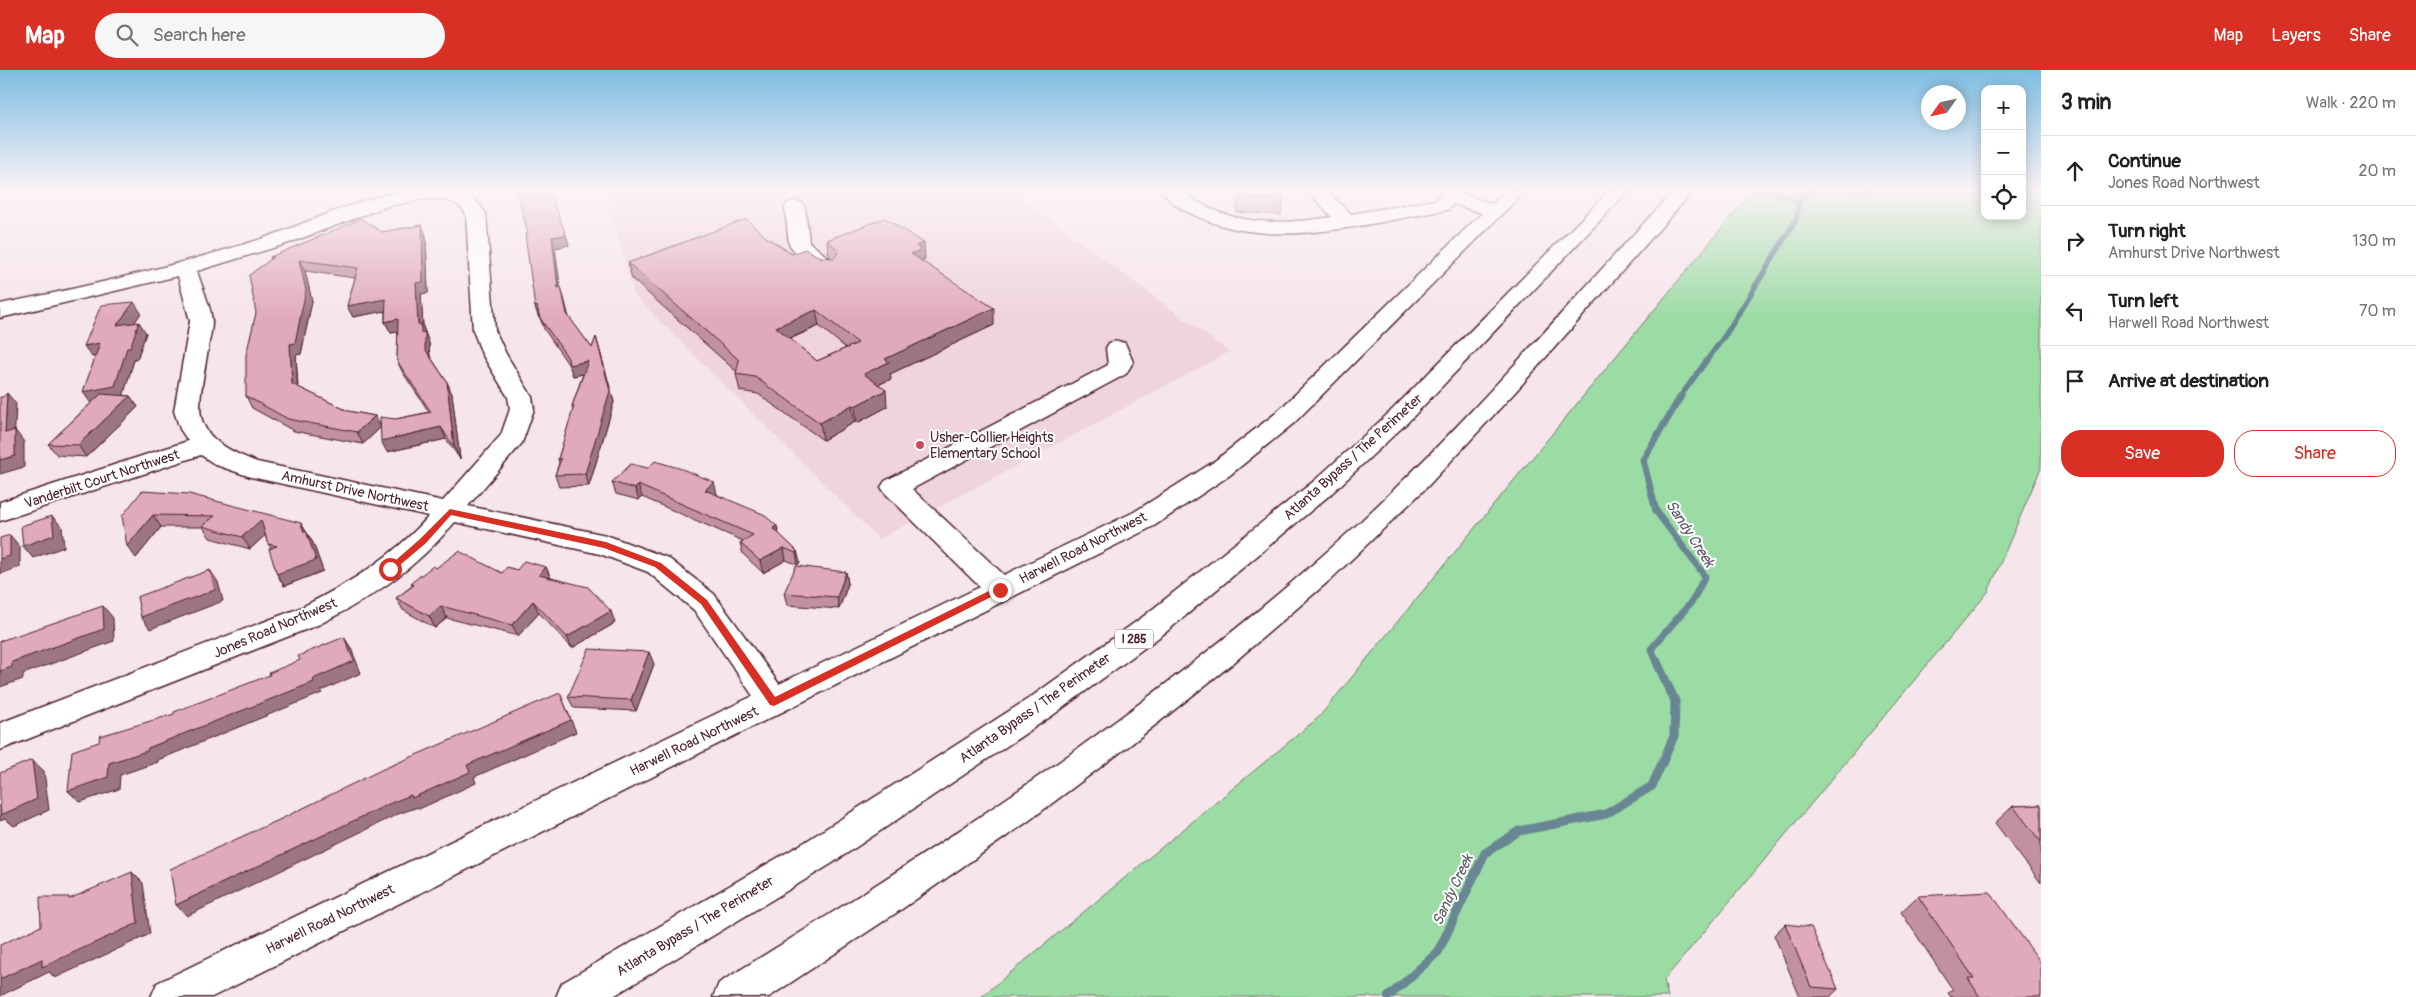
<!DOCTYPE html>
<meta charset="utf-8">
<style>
:root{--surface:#fff;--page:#f6f6f6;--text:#202124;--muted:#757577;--line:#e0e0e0;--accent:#d93025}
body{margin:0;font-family:Pangolin,sans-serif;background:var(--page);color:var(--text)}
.controls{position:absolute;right:15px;top:15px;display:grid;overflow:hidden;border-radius:10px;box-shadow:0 2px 12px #0003}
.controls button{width:45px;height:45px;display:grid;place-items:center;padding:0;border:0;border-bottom:1px solid var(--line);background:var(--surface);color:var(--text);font:25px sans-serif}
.compass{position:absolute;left:1921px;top:15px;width:45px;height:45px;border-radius:50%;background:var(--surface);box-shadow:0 2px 12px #0003;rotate:236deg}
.stop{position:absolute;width:15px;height:15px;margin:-11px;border:4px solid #d93025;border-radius:50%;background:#fff}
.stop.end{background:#d93025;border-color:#fff;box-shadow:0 1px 5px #0008}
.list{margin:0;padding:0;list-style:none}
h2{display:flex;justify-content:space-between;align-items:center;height:65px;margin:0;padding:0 20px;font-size:21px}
h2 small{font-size:16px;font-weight:400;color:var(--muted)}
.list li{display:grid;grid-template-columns:32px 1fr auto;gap:15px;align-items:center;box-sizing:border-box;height:70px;padding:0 20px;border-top:1px solid var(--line)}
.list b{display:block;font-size:19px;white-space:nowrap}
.list p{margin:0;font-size:16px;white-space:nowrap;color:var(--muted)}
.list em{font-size:16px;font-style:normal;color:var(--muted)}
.actions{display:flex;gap:10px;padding:15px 20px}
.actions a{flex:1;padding:11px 0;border:1px solid var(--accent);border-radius:20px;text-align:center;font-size:18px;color:var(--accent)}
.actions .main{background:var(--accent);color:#fff}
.icon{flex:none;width:28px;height:28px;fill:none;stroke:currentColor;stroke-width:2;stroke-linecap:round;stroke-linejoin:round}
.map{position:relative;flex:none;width:2041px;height:927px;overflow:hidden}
header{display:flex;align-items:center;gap:30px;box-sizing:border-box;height:70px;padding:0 25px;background:var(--accent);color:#fff}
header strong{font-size:24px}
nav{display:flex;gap:28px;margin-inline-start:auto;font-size:18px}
.search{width:350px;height:45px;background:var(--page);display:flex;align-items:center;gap:12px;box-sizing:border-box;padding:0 18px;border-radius:28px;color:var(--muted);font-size:19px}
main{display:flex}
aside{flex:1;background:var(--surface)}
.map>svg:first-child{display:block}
</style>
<header>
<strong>Map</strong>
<div class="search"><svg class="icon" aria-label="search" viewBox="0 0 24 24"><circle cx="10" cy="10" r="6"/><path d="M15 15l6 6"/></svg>Search here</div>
<nav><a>Map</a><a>Layers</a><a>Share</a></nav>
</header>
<main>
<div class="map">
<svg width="2041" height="927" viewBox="0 0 2041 927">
<rect width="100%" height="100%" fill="#f6e5eb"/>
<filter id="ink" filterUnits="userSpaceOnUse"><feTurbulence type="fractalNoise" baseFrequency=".02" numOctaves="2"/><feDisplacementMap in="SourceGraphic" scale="10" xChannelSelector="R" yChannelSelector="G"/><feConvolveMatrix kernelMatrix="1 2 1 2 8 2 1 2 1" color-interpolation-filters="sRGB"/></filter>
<g filter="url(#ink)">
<!-- built -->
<path fill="#efd3dd" d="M606,120H1010L1229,282L879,469L634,225Z"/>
<!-- green -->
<path fill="#9bdba4" stroke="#727d68" d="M1753,120H1985V146H2022V120H2041V398L1988,522L1664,910L1668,927H981L1319,647Z"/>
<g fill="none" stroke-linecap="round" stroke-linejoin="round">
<!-- stream-far2 -->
<path stroke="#688693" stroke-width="5.5" d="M1768,120L1799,131
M1799,131L1811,120
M1680,327L1726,264L1796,150L1799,131"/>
<!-- stream-far1 -->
<path stroke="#688693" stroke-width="7" d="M1657,591L1651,579L1693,530L1705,506L1656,441L1643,390L1681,326"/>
<!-- stream -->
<path stroke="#688693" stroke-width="9" d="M1388,927L1438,882L1485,783L1519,761L1606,744L1652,716L1674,666L1675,631L1656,590"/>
<defs>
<path id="minor" d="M410,120C442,120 467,113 486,144L495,260L506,284L532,327L534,339L522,373L468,436L606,465L668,488L714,524L779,614L980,517L885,423L881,417L885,411L1108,295L1106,278L1109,273L1117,271L1125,273L1133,292L1126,304L912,419L1004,505L1134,442L1212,393L1276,343L1482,143L1453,134L1449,139L1442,141C1362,154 1270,182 1194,145C1182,140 1168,131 1162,120H1182C1224,157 1279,155 1332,147L1307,120H1326L1351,144L1436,130L1443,120H1461L1459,123L1492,134L1507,120H1526L1294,353L1230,405L1154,456L212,927H151L157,913L753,626L694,540L648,502L600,484L455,452C414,500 376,525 320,554L0,680V653L300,538C348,514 392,488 429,446L251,407L216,395L201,385L0,451V432L188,371L180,359L174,341L190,251L178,206L0,248V234C86,217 171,197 255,171C307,154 357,128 410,120ZM422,129C439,128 457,128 466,144L473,260L482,284L508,327L510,339L501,365L443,431L257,392C185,364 198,344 208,279C209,270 212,261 212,252C212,239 201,215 197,201L286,174L385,137Z
M795,131L802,133L805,137L809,172L836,194L839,198L836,202C820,206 798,187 789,174L785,137L788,133Z"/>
<path id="highway" d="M1610,120H1629L1408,352L1332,423L1166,562L1053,645L831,794L612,927H556L562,913L805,772L1031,627L1144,546L1314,411L1390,342Z
M1675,120H1694L1516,321L1426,418L1330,510L1232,594L1130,675L1027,752L899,841L769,927H713L719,913C943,776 1166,630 1360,452C1472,348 1570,231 1675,120Z"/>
</defs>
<!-- minor casing -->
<use href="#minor" stroke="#4a1f2b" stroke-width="3"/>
<!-- highway casing -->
<use href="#highway" stroke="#4a1f2b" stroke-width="3"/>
<!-- minor -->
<use href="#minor" fill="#fff" fill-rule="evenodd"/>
<!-- highway -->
<use href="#highway" fill="#fff" fill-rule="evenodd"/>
</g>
<!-- wall -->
<path fill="#c191a3" stroke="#4a1f2b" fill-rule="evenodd" d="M1242,120H1282L1283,130L1281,145L1236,142L1239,127L1245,122Z
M422,155L426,166L428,223L421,224L423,257L429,273L430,286L447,312L452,324L460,389L446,369L387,382L396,349L429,342L403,303L397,291L398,262L391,263L385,252V241L353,247L347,236L355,208L305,201L312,231L301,284L296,285L298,317L348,341L375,346L381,357L363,374L294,361L252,338L246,326L271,189L270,187L382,162Z
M528,164L566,165L569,175L555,178L560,217L564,228L568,246L592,278L596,267L614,332L589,416L559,417L555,405L559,393L558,389L573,340L572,336L583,304L573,306L570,297L544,259L540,248H539L535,237Z
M766,167L792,184L831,188L829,186L827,170L925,189L922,190V192L994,255L890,304L891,309L878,315L887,337L857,353L855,352L823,370L758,324L740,321L736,304L737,302L632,209L628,193ZM819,256L846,278L817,291L790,269Z
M141,243L134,252L146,263L137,289L134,290L123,325L130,326L138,337L86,387L57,385L48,374L91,333L83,322L96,286L92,287Z
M612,412L717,424H716L777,456L779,464L797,481L800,493L798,495L786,490L763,503L743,484L740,473L743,471L642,427L639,430L616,424Z
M142,421L306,461L313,473L323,501L284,516L277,504L271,478L268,474L265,465L250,479L210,468L203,457H161L136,488Z
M546,497L551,508L615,553L572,578L539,543L518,566L447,548L435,558L403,540L396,528L412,516L411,513L436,498L502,503L517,500Z
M846,502L848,514L839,539L787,535L784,523Z
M654,594L636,641L574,638L568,627Z
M2041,735V813L1995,753L2013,736Z
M1918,826L2041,927H1951L1948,923L1953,920L1901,842Z
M1785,854L1838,919L1830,927H1800L1774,865Z"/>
<!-- shaded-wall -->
<path fill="#9d7684" stroke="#4a1f2b" d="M422,155L426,166L428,223L421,224L423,257L429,273L430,290L425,279L418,254L416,213Z
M566,165L569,175L555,178L562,229L558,218L552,167Z
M924,173L925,189L922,190V196L911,184L916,176Z
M299,190L305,201L312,231L301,284L296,285L298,326L292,314L290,274Z
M561,217L564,228L571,255L567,244Z
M386,229L390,240L353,247L347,236Z
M134,232L141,243L125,267L117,255Z
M537,236L541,247L539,248L535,237Z
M994,238V255L890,304L891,309L866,320L864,304L885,289Z
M816,240L819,256L778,273L776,257Z
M398,249L403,261L391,263L385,252Z
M139,252L146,263L137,289L134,290L123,327L91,333L83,322L127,278Z
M596,267L614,332L589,416L585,404Z
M100,273L108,284L92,287L84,276Z
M588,291L592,302L573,306L569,295Z
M447,312L452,324L460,389L454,377Z
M886,320L887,337L857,353L855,336Z
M7,323L16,334L14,375L5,363Z
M130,326L138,337L86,387L78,375Z
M852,335L855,352L823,370L820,353Z
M375,346L381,357L363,374L357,362Z
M441,357L446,369L387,382L381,371Z
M15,360L24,372V397L0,404V390Z
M714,412L717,424L708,431L705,420Z
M638,415L642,427L639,430L635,419Z
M153,445L161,457L136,488L127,476Z
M52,446L62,457L64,477L33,488L23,476Z
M261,450L269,462L250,479L242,467Z
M301,453L313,473L323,501L284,516L277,504L304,462Z
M777,456L779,468L773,458Z
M10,465L20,477V497L0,504V489Z
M784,478L786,490L763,503L760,491Z
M797,481L800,493L798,495L796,483Z
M546,497L551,509L539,505Z
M210,500L218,512L223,531L150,559L141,547Z
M846,502L848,514L839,539L837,527Z
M533,531L539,543L518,566L512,555Z
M103,536L113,548L114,571L23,604V609L0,617V601L12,592Z
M441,536L447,548L435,558L429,546Z
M611,541L615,553L572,578L567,567Z
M344,567L351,578L361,603L321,621L322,623L158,690V692L120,705L119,719L80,732L68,721L109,693L148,678L313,609Z
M649,582L654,594L636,641L631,630Z
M560,623L576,662L474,707L476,713L419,739L418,737L398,744L187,846L176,835L467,695Z
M32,690L44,701L49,740L14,756L5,749L0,751V734Z
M132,802L143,813L150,864L55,908L49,902L0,926V909Z"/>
<!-- building -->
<path fill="#e0a9bd" stroke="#4a1f2b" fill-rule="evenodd" d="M517,120H549L566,165L552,167L558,218L561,217L567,244L592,278L596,267L610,321L585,404L555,405L561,389H558L574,336H572L588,291L569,295L568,288L540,248L537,236L535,237L525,164H528Z
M1248,120H1282L1283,130L1239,127Z
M885,148L924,173L916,176L921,180L911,184L994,238L885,289L889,292L864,304L886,320L855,336L852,335L820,353L755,307L736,304L739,290L628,193L746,149L766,167L792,184L805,179L820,187L834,188L839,181L827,170ZM816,240L858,273L817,291L776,257Z
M361,149L382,162L422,155L423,212L416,213L418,254H421V263L425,262V279L447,312L454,377L441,357L381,371L380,347L396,349L431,342L397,291L398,249L385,252L386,229L347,236L358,198L299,190L306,220L295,273L290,274L292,314L348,341L375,346L357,362L288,349L246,326V285L256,243L249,205L274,187H270Z
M134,232L117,255L139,252L130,278H127L115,316L83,322L100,273L84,276L101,235Z
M7,323L5,363L15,360V386L0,390V327H3Z
M101,324L130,326L78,375L48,374Z
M655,391L682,399L714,412L705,420L763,444L777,456L773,458L797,481L796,483L784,478L760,491L740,473L753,465L638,415L635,419L612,412L631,394L648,398Z
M142,421L189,424L301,453L304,462L306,461L316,490L277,504L269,479L277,476L268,474L261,450L242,467L202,456L215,446L153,445L127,476L122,446Z
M52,446L54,465L23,476L21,456Z
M10,465V486L0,489V468Z
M459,481L502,503L507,497L517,500L524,491L546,497L539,505L588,517L611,541L567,567L533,531L512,555L441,536L429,546L396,528L414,515L411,513L433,496L436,498Z
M796,496L846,502L837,527L784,523Z
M210,500L215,520L141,547L137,527Z
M103,536L104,559L12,592V597L0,601V571Z
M344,567L354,591L313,609L314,612L148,678L147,681L109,693L108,707L68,721L72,681L99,672L100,666L174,644V642L270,605L269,603L300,590L298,586Z
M589,579L649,582L631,630L568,627Z
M560,623L571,650L467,695L470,702L412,728L411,725L391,733L176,835L170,799L281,749L381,700Z
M32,690L37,729L1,745L0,735V703Z
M2041,735V772L2013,736Z
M132,802L138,853L42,897V889L0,909V875L41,856L40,827H69V829Z
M1990,822L2041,893V927H1980L1968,908H1974L1918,826Z
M1785,854L1811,857L1838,919L1811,917Z"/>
</g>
<!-- sky -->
<linearGradient id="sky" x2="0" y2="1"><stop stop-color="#7dbde2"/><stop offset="0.48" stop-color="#fbf3f6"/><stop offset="1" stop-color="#fbf3f6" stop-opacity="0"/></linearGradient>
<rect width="2041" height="249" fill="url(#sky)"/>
<!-- route -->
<path fill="#d93025" d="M450,439L606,472L661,493L707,530L775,627L997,517L1005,520L774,636L770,635L701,534L655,497L604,478L451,445L426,473L393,501H388V497L420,469Z"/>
<!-- markers -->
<circle fill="#d1495b" stroke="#fff" stroke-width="2" cx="920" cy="375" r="5"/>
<g text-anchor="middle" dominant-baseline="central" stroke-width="4" stroke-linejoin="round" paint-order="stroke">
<!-- shield labels -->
<rect fill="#fff" stroke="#80626b" stroke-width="1" x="1115" y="559.5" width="38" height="19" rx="4"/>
<g font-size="12" font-weight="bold" fill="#4a1f2b">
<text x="1134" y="569">I 285</text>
</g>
<!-- poi labels -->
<g font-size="14" fill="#4a1f2b" stroke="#fff" text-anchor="start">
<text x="930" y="367">Usher-Collier Heights<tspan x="930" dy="16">Elementary School</tspan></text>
</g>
<!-- street labels -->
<g font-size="14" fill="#4a1f2b" stroke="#fff">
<text transform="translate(1353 387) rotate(-42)">Atlanta Bypass / The Perimeter</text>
<text transform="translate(102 409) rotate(-18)">Vanderbilt Court Northwest</text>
<text transform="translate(355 421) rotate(12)">Amhurst Drive Northwest</text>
<text transform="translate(1083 478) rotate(-27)">Harwell Road Northwest</text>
<text transform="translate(275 558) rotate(-23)">Jones Road Northwest</text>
<text transform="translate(1035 638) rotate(-35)">Atlanta Bypass / The Perimeter</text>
<text transform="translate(694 671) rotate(-26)">Harwell Road Northwest</text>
<text transform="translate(330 849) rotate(-26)">Harwell Road Northwest</text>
<text transform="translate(695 856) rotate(-31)">Atlanta Bypass / The Perimeter</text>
</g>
<!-- water labels -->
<g font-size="15" font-style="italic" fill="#5c5b68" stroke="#fff">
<text transform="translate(1690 464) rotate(57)">Sandy Creek</text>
<text transform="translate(1453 820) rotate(-65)">Sandy Creek</text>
</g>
</g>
</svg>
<div class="controls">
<button>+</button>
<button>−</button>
<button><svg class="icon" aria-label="locate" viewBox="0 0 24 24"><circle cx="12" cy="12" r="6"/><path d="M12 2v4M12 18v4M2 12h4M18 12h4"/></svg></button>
</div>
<svg class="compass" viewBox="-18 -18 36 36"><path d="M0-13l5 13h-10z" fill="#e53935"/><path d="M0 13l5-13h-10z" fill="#757577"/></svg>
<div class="stop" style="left:390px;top:499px"></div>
<div class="stop end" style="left:1000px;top:520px"></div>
</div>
<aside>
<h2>3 min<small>Walk · 220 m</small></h2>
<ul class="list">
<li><svg class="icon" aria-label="ahead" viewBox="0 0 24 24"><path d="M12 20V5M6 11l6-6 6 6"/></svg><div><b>Continue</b><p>Jones Road Northwest</p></div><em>20 m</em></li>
<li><svg class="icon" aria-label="right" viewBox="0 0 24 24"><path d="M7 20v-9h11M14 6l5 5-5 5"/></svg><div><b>Turn right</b><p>Amhurst Drive Northwest</p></div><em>130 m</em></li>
<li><svg class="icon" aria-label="left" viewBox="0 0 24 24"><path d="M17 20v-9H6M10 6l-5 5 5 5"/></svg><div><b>Turn left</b><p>Harwell Road Northwest</p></div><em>70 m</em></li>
<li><svg class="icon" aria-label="arrive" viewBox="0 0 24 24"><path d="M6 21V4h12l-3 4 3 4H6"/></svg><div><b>Arrive at destination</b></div></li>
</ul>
<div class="actions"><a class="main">Save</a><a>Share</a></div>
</aside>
</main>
